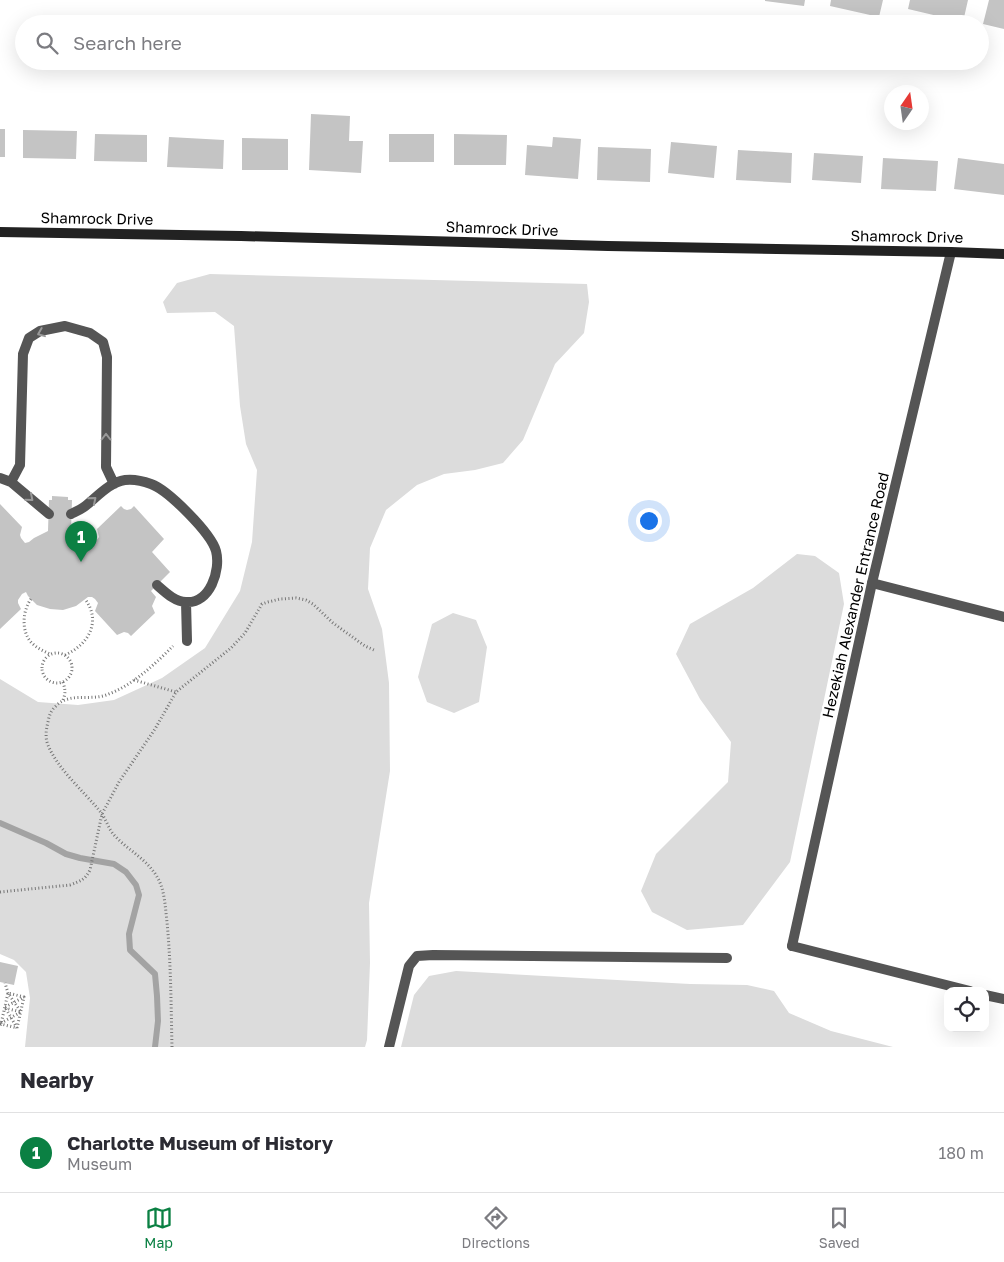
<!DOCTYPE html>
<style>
:root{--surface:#fff;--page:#f2f2f3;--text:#2b2b33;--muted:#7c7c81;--line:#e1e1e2;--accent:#0b8043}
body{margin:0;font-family:"Golos Text",sans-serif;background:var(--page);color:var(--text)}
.controls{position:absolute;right:15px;bottom:15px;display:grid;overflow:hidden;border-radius:10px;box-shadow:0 5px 20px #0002}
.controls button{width:45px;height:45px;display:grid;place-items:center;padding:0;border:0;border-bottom:1px solid var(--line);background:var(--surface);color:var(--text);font:25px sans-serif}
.compass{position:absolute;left:884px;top:85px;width:45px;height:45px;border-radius:50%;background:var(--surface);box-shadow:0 5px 20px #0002;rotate:13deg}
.you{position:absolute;left:648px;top:520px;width:18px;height:18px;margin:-12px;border:4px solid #fff;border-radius:50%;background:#1a73e8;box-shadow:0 0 0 8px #1a73e833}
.badge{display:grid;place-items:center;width:32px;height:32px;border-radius:50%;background:var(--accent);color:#fff;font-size:16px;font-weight:700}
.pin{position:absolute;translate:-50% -41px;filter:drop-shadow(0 1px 2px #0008)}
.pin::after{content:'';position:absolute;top:26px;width:18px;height:15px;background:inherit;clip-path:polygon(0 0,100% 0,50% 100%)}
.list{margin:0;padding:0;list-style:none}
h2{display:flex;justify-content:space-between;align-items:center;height:65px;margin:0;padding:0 20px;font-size:21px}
h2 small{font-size:16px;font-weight:400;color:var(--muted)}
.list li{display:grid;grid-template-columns:32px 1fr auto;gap:15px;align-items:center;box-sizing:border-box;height:80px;padding:0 20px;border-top:1px solid var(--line)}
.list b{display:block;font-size:19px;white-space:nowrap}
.list p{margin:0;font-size:16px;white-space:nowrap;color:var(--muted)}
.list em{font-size:16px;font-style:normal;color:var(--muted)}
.icon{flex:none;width:28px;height:28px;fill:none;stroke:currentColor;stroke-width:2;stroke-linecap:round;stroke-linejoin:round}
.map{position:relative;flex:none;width:1004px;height:1047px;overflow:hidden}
.search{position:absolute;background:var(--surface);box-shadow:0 5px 20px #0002;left:15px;right:15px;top:15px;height:55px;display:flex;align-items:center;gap:12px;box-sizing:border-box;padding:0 18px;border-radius:28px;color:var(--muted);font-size:19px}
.sheet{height:145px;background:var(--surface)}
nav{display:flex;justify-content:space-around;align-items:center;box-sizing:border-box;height:70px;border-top:1px solid var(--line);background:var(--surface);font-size:14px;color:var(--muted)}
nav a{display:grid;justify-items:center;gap:2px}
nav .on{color:var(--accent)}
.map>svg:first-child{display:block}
</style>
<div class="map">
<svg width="1004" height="1047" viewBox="0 0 1004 1047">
<rect width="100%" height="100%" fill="#fff"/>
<!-- green -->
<path fill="#dcdcdc" d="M210,274L587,284L589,302L584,333L555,364L523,440L503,463L475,470L444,474L417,485L386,510L370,548L368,589L382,629L389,683L390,771L369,903L370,963L367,1040L365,1047H25L30,998L26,972L14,960L0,954V679L38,702L78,705L114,700L162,678L205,648L240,591L252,542L257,470L246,444L240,406L234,326L215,312L167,313L163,302L177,283Z
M797,554L815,556L839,573L844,604L790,862L743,925L687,930L652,912L641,891L656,854L728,782L731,742L700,699L676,654L690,624L753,588Z
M453,613L476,620L487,647L479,702L454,713L427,702L418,677L432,624Z
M456,971L690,984L747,985L774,991L789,1013L831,1031L893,1047H401L414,995L429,976Z"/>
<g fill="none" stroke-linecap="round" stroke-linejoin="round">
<!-- stream -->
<path stroke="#a3a3a3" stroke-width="6" d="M0,823L46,843L66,854L80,858L114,864L126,872L136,885L139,895L129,934L130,950L155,974L157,996L158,1021L155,1047"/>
</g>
<!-- building -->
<path fill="#c4c4c4" d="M765,0H805L804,6L765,1Z
M831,0H883L879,17L830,6Z
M910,0H968L963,22L908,9Z
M989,0H1004V29L983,24Z
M311,114L350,116L349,141H363L361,173L309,170Z
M0,129H5V157H0Z
M23,130L77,131L76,159L23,158Z
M95,134L147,135V162L94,161Z
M389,134H434V162H389Z
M454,134L507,135L506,165H454Z
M169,137L224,140L223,169L167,167Z
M553,137L581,139L578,179L525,175L527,145L552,147Z
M242,138L288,139V170H242Z
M671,142L717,146L714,178L668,173Z
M598,147L651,149L650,182L597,180Z
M738,150L792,153L791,183L736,180Z
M814,153L863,156L861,183L812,180Z
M883,158L938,161L936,191L881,189Z
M958,158L1004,164V195L954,189Z
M52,496L68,497V500H72L71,531L84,539L90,546L94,544L99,537L97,529L121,506L124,509L127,510L131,509L134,506L164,539L152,552L170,572L151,591L156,597L152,606L155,613L131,636L128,633L124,632L117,635L95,611L98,603L95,599L92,597H88L76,606L63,610L50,609L37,605L28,596L26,592L22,594L18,600V603L21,609L0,629V504L22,527L20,535L21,538L25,543L29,542L34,538L48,531L49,500H52Z
M0,962L18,966L14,985L0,982Z"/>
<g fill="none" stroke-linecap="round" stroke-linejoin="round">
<!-- path -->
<path stroke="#777" stroke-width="3" stroke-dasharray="1 2.5" stroke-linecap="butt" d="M31,599C23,610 21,629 30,641C35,647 43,651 50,654
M42 668a15 15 0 1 1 30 0a15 15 0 1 1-30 0Z
M65,655C88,645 102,622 85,599
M134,680L176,692
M63,700C66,693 65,689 63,682
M0,892L70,885C80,881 85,880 90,870L102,814L119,782L155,729L176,692L231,648L245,633L262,604L268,602L280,599L296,598L306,600L313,604L333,623L365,646L374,650
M5,1008L21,1012
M1,1023L21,1012L8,993L5,983
M0,1024H1L17,1028L24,997L8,993L1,1024L0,1027
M17,1028L5,1007L24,997
M172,1047C171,1005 171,964 167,922C165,906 165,889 156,875C145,858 128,850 115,836C108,829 106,818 99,810C83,791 57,768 48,745C45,738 46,730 48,722C49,716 51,710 56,706C69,692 90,701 106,695C132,686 154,665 173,646"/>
<!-- lane -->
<path stroke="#555" stroke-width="10" d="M0,478L11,482L49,514
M11,482L20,465L23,354L29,338L40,331L65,326L90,333L103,342L107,357L106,467L114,484
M71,514C75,512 80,510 84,507C96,498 109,482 125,480C133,479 143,481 151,484C168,490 211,533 216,551C221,570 210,604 186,602C175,602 165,592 157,585
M872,583L1004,617
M186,602L187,641
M792,946L970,991
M985,995L1004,999
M389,1047L409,966L417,956L433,955L727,958"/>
<!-- street -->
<path stroke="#555" stroke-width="10" d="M792,946L872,583L951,252"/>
<!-- secondary -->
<path stroke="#222" stroke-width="10" d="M0,232L241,236L608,246L951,252L1004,254"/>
</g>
<!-- one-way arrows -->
<defs><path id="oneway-chevron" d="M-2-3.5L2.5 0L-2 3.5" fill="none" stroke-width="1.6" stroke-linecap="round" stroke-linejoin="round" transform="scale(1.25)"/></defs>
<g stroke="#999">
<use href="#oneway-chevron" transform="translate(41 333) rotate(158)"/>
<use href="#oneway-chevron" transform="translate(106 437) rotate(-90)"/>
<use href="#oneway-chevron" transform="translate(30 498) rotate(40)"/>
<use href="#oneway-chevron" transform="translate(93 500) rotate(-40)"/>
</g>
<g text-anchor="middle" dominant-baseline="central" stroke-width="4.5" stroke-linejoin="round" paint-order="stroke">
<!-- street labels -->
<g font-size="15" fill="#000" stroke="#fff">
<text transform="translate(97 218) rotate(1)">Shamrock Drive</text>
<text transform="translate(502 228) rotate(2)">Shamrock Drive</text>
<text transform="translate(907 236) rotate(1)">Shamrock Drive</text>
<text transform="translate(855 595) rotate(-77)">Hezekiah Alexander Entrance Road</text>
</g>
</g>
</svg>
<div class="controls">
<button><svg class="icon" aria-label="locate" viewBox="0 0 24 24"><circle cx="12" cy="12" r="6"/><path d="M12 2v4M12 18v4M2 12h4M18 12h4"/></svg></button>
</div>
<svg class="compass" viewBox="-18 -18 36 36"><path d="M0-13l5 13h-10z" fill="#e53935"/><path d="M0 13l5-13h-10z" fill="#7c7c81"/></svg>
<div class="you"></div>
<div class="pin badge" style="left:81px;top:562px">1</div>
<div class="search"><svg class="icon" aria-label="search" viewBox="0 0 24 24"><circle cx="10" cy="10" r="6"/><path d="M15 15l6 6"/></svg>Search here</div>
</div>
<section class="sheet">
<h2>Nearby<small></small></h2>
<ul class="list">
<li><span class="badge">1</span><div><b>Charlotte Museum of History</b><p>Museum</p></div><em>180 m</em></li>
</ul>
</section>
<nav>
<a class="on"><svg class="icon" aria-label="map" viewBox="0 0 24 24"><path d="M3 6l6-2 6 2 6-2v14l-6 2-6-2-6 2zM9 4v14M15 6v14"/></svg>Map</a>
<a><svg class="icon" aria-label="directions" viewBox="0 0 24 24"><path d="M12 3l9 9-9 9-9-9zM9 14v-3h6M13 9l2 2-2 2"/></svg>Directions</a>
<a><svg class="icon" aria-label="saved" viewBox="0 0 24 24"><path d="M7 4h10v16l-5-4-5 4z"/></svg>Saved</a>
</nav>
